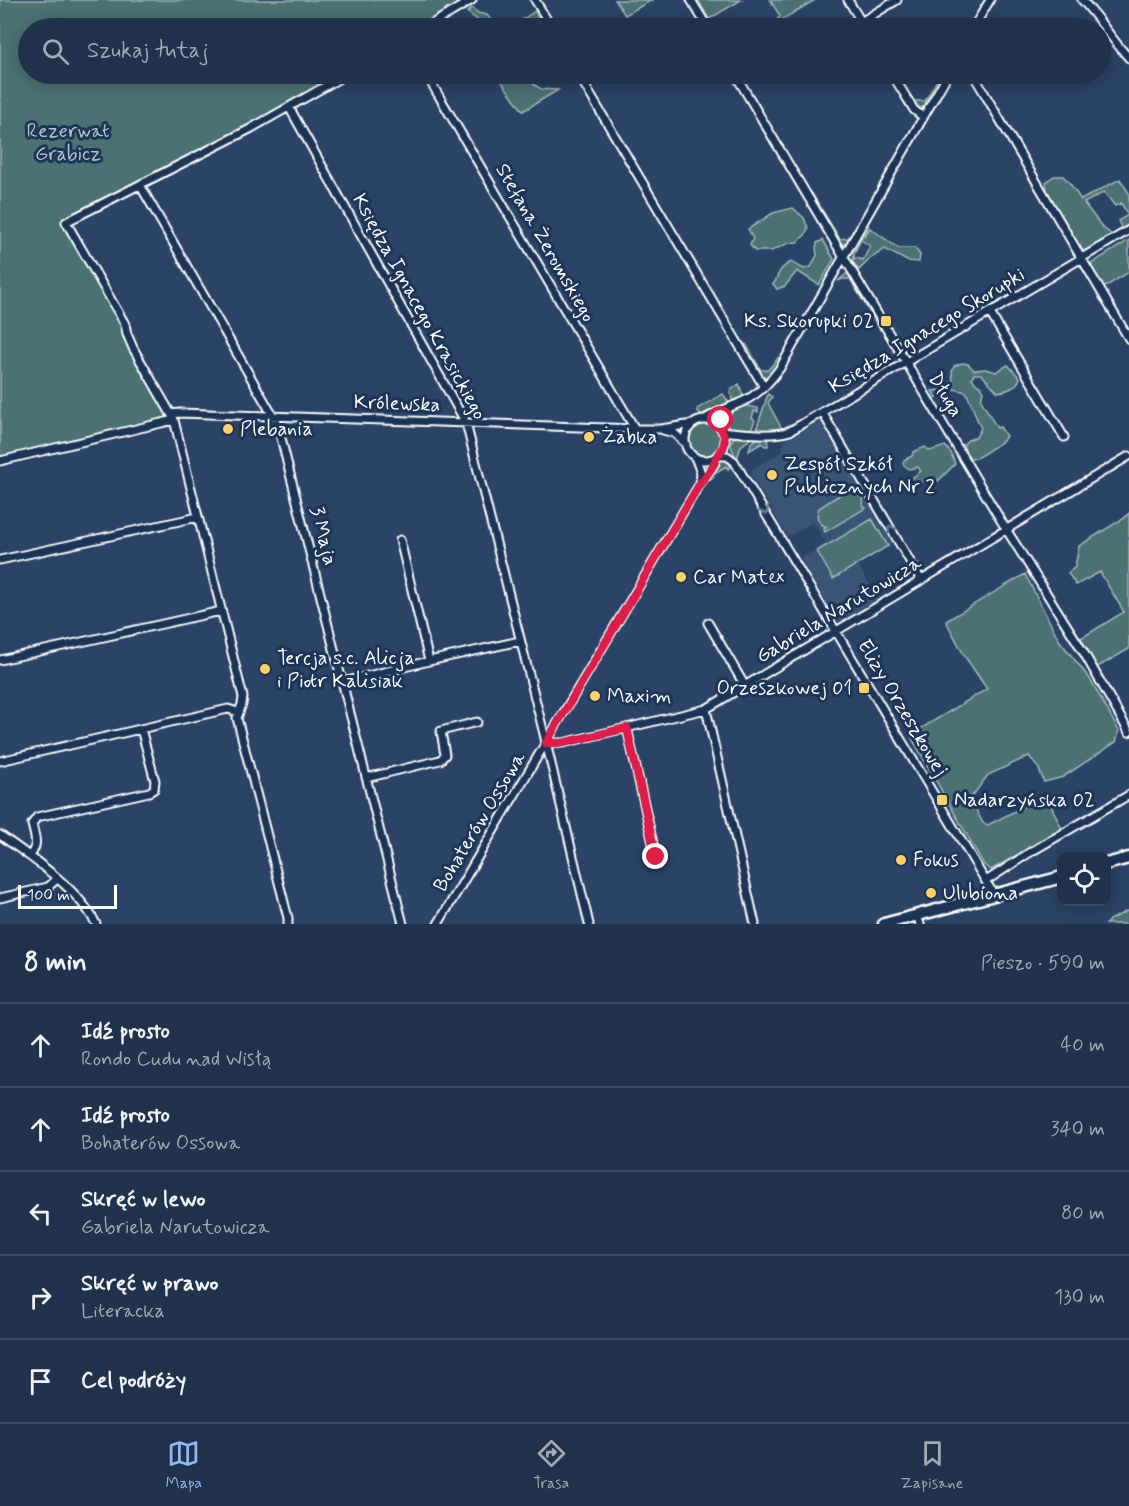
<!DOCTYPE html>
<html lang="pl">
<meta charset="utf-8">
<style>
:root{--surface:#20324c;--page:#2d3e56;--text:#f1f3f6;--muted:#a2aab5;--line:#3d4d64;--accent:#90b9f0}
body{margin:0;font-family:Mynerve,sans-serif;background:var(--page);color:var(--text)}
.controls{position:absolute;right:18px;bottom:18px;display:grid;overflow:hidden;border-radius:12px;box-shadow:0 3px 15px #0003}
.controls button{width:54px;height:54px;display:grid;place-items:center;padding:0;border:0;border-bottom:2px solid var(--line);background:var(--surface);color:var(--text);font:30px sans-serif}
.scale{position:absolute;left:18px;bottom:15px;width:99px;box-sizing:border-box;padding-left:6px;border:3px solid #fff;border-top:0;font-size:16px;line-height:21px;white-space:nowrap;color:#fff;-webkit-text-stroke:4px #1d3557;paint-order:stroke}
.stop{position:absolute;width:18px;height:18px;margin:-14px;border:4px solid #e11d48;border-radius:50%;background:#fff}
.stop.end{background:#e11d48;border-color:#fff;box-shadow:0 2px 6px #0008}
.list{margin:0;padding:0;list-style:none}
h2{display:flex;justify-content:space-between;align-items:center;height:78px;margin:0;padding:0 24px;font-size:26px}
h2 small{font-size:20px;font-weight:400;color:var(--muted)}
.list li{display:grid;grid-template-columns:39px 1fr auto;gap:18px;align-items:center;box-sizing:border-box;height:84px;padding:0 24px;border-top:2px solid var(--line)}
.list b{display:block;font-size:22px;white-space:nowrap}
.list p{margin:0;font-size:20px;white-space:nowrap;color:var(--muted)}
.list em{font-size:20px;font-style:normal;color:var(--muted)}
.icon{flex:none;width:33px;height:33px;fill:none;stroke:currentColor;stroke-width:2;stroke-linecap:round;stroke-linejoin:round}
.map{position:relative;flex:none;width:1129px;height:924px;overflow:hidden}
.search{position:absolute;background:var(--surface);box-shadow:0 3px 15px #0003;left:18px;right:18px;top:18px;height:66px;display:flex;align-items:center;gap:15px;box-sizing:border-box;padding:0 21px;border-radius:33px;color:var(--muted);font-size:22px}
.sheet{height:498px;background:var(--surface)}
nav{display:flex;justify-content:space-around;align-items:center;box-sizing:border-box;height:84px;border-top:2px solid var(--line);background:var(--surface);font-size:16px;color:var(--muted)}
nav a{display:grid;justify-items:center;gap:3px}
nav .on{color:var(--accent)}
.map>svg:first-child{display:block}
</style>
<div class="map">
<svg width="1129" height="924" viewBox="0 0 1129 924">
<rect width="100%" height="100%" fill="#2b4366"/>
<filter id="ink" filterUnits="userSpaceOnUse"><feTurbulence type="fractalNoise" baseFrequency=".0167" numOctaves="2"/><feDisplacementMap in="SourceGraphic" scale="12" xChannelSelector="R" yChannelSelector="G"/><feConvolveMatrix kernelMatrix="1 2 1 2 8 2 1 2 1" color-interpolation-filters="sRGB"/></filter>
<g filter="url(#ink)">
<!-- built -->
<path fill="#3a5274" d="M821,420L894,543L858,565L878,600L839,623L800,559L826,543L813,522L788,537L751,476L752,469L782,452L783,442Z"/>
<!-- green -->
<path fill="#4c7173" stroke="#a6b8b9" stroke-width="1.5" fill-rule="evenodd" d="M0,0H469L427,28H28V74H348L234,134L64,221L122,323L170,418L0,458Z
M615,0H652L625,15Z
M698,0H741L709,19Z
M770,0H815L783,19L788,28H769L774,24L780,16Z
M472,8L478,13L487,15L497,28H488L467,12Z
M535,11L543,28H508L511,27Z
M496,74H532L533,84L541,89L558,90L523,111Z
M938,78L940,82L927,104L921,108L917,107L910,99L911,97L914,101H925Z
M1054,176H1063L1069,182L1081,200L1120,179L1129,193V224L1122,229L1118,221L1128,215L1121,203L1115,206L1104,192L1084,203L1102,227L1112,235L1083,252L1047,193L1046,182Z
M811,192L840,239L848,238L851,235L852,237L849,242L843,244L837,240L810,194Z
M793,208L804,218L808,228L805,235L797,242L789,243L771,251H755L750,245L753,239L748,229L773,213Z
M869,225L864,236L870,228L898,248H915L920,255L919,262L907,261L885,249L871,258L859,270L852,261L854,251ZM861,240L870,246L863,260L857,258L854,259V253Z
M823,240L834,259L819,285L797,271L785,286L777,289L773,284C777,280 776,278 779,273C781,268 786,265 791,262L804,269L811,267L817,255L816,248L817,243Z
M1129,240V272L1105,287L1100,285L1088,266Z
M846,274L849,275L850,274L882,328L880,330L850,279H842L838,281Z
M746,344L761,370H768L779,357L781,360L771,374L765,377L760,374L743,346Z
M962,363L968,364L974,370L986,369L996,372L1008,365L1020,378C1016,388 1009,390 998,392L981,374H974L972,378L976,384L982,387L983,391L981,400L997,428L1000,427L1006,436L1003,441L977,458H970L966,452L963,445L968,440L976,437L981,428C975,416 972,404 966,392L954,389L936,398L932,391L943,390L953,380L952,372L954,366Z
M739,384L743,396L742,398L733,402L730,391Z
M723,394L729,403L700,415L697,409Z
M768,394L772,397L768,403L782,429L791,424L792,426L780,431L759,430L757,427Z
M743,405L758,408V412L754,411L752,418L755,420L751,430C740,430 726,432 725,418L731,411Z
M703,423C740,425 713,481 692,448C684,436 691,426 703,423Z
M738,435L751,436L750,439L741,446L737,459C732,450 726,440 738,435Z
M758,436L766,437L768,439V446H765L762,443L749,451L751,443L758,438Z
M945,446L951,453L955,464L938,481L928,477L924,482H914L913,477L921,471L918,467L909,469L903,464L904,460L912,456L913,452L925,447L930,451Z
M727,459L732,462L728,469L726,466L713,474L714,477L704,483L721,460Z
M851,489C860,491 865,496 863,506L866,508L825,532L824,529L827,527C818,524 815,516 819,508L847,490Z
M1129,513V649L1096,668L1081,638L1124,612L1100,572L1076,585L1068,573L1075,567L1079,546L1124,518Z
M872,519L888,546L833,579L817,551Z
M1025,574L1059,640L1090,679L1119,731L1116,742L1063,777L1044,782L1039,769L1029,756L988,775L970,799L983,823L988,825L1046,795L1062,829L991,870L984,865L910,735L987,689L964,655L946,621Z
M1129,910V924H1106L1109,920Z"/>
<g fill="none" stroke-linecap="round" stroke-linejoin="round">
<defs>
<path id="street" d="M535,0L552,28
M691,0L708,28
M848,0L865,28
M1082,0C1099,18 1112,40 1129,58
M861,22L897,0
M425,28L472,0
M973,28L990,0
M426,74L635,429
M578,74L764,387
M735,74L906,362L1006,529L1084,653L1129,732
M892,74L914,110L923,117
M973,74L1129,339
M289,107L466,423L544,734L589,924
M140,185L273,416L279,430L403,924
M990,313L1064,437
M822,412L921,580
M171,414L180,413L635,429H661L693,424
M704,420C716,411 730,408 744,401C759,394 770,382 780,368L948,74
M685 440a20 20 0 1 1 40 0a20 20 0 1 1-40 0Z
M719,426L724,415L729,408
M663,430L674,433L686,444
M722,431C741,433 772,437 790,431L1129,230
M718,456H727L734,461L994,895
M695,457L701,473L700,483
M0,461L174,420
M400,540L429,661
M0,560L198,517
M708,623L745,686
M0,660L221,611
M343,682L429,661L520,641
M706,709L755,924
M627,728L656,857
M546,743H563L706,709L1129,456
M0,761L228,709L238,712
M366,778L440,760L445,755L441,731L477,722
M0,835C31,857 79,889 96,924
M30,856C39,843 35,839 32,824L37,817L149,792L154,789L155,781L141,729
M986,881L1029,853L1129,795
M0,898L48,887L57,879
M917,915L920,924
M288,924V918L237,718L242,704L243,697L174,420L171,414L133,348L127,334L125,324L66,222L250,129L347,74
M438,924L699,485L715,463L716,458"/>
<path id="secondary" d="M1106,864L1129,858
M884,924L1062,877"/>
</defs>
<!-- street casing -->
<use href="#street" stroke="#fff" stroke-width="11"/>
<!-- secondary casing -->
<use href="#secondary" stroke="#fff" stroke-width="15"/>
<!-- street -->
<use href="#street" stroke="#1d3557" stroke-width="7"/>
<!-- secondary -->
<use href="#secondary" stroke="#1d3557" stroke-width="10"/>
</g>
<!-- one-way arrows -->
<defs><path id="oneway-chevron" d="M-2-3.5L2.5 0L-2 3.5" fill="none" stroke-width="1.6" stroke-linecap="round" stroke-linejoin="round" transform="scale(1.5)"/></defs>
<g stroke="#6c7c92">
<use href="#oneway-chevron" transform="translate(765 511) rotate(59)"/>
<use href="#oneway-chevron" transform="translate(891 529) rotate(-120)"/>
</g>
</g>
<g fill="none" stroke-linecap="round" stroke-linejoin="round" filter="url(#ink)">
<!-- route -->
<path stroke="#e11d48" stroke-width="8" d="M656,857L627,728L563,743H546L699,485C704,479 710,472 713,465C716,460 714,462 717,457C725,446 728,438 719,426L721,420"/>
</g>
<!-- markers -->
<g fill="#ffd166" stroke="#1d3557" stroke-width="2">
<rect x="880" y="315" width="12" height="12" rx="3"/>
<circle cx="228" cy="429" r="6"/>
<circle cx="589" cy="437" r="6"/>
<circle cx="772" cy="475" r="6"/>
<circle cx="681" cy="577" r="6"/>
<circle cx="265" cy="669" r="6"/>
<rect x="858" y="682" width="12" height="12" rx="3"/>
<circle cx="595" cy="696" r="6"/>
<rect x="936" y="794" width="12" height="12" rx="3"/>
<circle cx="901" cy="860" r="6"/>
<circle cx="931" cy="893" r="6"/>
</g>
<g text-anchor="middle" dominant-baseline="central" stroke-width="6" stroke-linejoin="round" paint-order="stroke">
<!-- park labels -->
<g font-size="20" fill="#b7c6c7" stroke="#1d3557">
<text x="68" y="131">Rezerwat<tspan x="68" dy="23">Grabicz</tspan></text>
</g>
<!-- street labels -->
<g font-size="20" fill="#fff" stroke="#1d3557">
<text transform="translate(545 243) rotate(60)">Stefana Żeromskiego</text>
<text transform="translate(419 307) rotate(61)">Księdza Ignacego Krasickiego</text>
<text transform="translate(927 331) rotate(-31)">Księdza Ignacego Skorupki</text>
<text transform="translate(945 395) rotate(59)">Długa</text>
<text transform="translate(397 404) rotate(2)">Królewska</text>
<text transform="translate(323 536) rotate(76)">3 Maja</text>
<text transform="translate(839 610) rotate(-31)">Gabriela Narutowicza</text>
<text transform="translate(902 708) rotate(59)">Elizy Orzeszkowej</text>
<text transform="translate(480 822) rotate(-59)">Bohaterów Ossowa</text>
</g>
<!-- poi labels -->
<g font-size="20" fill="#fff" stroke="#1d3557" text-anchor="start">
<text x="874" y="321" text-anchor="end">Ks. Skorupki 02</text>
<text x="240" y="429">Plebania</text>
<text x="601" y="437">Żabka</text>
<text x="784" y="464">Zespół Szkół<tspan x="784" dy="23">Publicznych Nr 2</tspan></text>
<text x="693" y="577">Car Matex</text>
<text x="277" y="658">Tercja s.c. Alicja<tspan x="277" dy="23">i Piotr Kalisiak</tspan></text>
<text x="852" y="688" text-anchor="end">Orzeszkowej 01</text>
<text x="607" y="696">Maxim</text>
<text x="954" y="800">Nadarzyńska 02</text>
<text x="913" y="860">Fokus</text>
<text x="943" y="893">Ulubiona</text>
</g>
</g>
</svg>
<div class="controls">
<button><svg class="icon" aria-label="locate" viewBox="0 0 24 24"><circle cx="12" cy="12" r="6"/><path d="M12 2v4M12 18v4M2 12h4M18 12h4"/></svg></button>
</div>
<div class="scale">100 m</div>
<div class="stop" style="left:721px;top:420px"></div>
<div class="stop end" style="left:656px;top:857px"></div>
<div class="search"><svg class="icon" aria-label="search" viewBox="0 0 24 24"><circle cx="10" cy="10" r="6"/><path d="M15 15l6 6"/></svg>Szukaj tutaj</div>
</div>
<section class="sheet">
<h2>8 min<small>Pieszo · 590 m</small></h2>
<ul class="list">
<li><svg class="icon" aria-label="ahead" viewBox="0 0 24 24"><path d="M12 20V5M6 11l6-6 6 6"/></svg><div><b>Idź prosto</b><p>Rondo Cudu nad Wisłą</p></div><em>40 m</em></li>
<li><svg class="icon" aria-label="ahead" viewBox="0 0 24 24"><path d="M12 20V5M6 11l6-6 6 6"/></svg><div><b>Idź prosto</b><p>Bohaterów Ossowa</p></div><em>340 m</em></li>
<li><svg class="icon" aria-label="left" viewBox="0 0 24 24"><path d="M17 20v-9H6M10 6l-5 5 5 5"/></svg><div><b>Skręć w lewo</b><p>Gabriela Narutowicza</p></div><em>80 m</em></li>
<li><svg class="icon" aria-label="right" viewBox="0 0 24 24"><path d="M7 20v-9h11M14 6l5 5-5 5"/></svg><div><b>Skręć w prawo</b><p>Literacka</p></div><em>130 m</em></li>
<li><svg class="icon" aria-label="arrive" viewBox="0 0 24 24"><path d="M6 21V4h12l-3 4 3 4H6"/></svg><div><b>Cel podróży</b></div></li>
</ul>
</section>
<nav>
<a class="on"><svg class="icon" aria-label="map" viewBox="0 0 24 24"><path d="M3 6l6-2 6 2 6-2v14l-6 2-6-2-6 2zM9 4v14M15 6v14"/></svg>Mapa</a>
<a><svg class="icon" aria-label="directions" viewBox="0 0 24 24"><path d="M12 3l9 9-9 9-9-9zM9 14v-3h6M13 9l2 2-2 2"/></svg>Trasa</a>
<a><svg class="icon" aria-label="saved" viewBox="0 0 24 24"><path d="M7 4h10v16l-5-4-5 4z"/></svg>Zapisane</a>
</nav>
